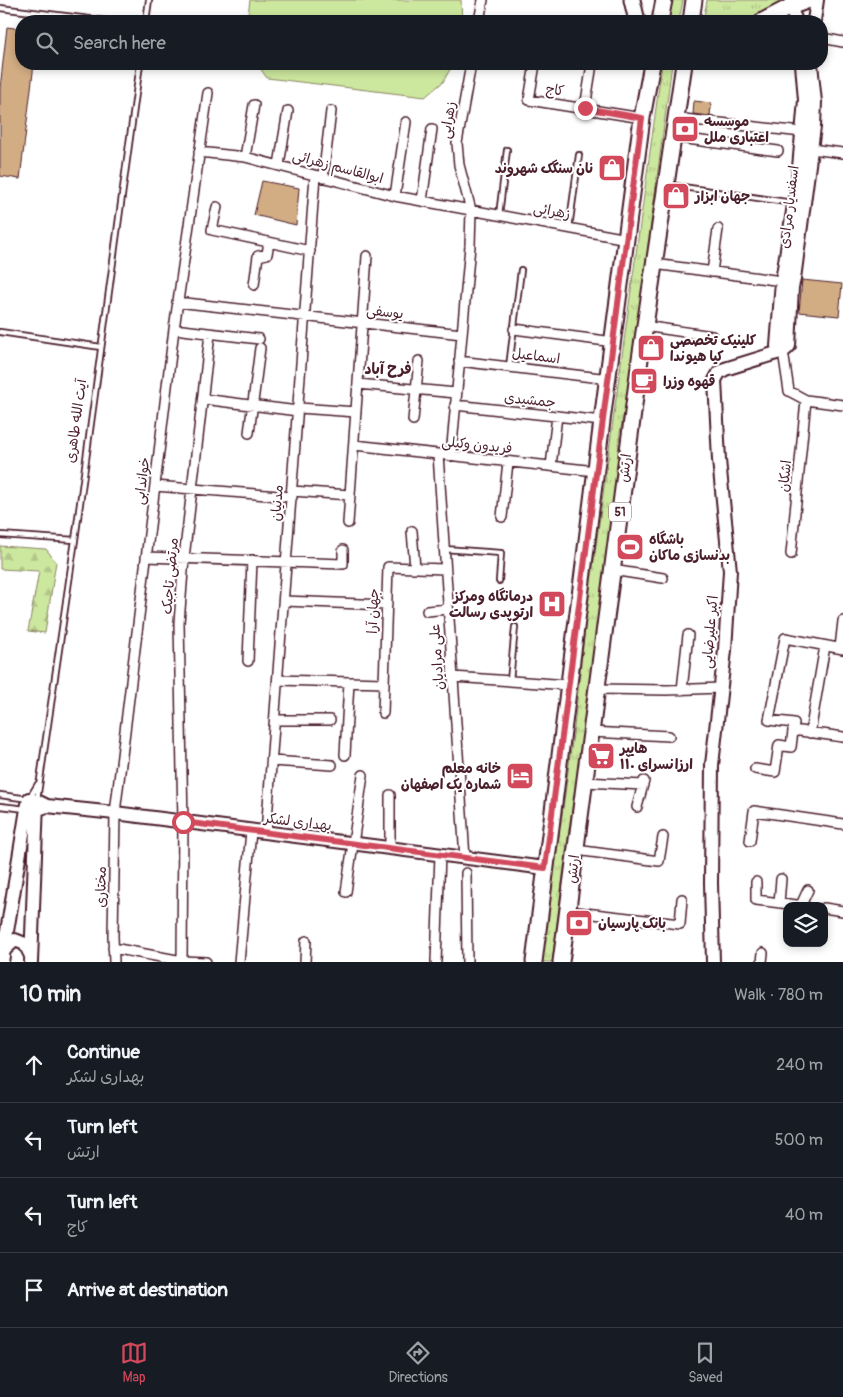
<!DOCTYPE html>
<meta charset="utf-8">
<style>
:root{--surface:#171b24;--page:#242831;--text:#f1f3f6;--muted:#9ea1a6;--line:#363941;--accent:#d1495b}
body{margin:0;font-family:Pangolin,"Playpen Sans Arabic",sans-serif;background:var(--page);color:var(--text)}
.controls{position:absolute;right:15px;bottom:15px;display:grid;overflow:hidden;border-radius:10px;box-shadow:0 2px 8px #0003}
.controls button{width:45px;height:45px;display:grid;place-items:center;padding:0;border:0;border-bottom:1px solid var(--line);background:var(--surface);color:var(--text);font:25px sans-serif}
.stop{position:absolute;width:15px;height:15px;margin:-11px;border:4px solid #d1495b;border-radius:50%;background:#fff}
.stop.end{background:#d1495b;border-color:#fff;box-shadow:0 1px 5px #0008}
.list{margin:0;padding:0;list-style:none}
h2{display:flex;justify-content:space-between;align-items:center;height:65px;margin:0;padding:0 20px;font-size:21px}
h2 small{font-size:16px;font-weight:400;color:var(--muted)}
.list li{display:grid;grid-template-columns:32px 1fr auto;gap:15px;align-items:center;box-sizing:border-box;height:75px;padding:0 20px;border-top:1px solid var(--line)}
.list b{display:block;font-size:19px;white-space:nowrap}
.list p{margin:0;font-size:16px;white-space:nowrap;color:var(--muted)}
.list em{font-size:16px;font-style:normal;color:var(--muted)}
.icon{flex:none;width:28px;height:28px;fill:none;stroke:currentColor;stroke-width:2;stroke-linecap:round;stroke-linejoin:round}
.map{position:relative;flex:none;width:843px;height:962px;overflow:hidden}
.search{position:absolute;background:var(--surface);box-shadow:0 2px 8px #0003;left:15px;right:15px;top:15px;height:55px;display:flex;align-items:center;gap:12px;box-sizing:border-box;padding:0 18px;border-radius:20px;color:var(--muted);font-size:19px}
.sheet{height:365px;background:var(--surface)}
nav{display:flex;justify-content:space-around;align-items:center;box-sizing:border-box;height:70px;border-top:1px solid var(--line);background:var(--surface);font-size:14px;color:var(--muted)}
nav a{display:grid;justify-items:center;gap:2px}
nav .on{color:var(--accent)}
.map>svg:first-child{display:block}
</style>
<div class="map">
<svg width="843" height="962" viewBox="0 0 843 962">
<defs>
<pattern id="grass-tufts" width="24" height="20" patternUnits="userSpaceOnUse" patternTransform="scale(1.25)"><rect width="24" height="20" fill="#cce79e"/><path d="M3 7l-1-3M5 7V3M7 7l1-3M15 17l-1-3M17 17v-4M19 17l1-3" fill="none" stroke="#b1c688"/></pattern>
<pattern id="forest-firs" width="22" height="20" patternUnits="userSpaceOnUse" patternTransform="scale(1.25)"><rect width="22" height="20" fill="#cce79e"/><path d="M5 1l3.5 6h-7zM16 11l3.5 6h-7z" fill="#b1c688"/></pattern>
</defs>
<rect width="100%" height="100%" fill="#fff"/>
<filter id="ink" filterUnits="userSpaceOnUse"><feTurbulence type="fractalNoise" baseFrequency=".02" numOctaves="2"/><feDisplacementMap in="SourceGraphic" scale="10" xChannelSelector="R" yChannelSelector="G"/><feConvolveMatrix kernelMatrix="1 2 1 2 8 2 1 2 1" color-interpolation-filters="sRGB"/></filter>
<g filter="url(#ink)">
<!-- built -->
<path fill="#f2e6da" d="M542,594L566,598L563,614L539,610Z"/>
<!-- grass -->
<path fill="url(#grass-tufts)" stroke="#8b8364" d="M672,0H683L679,21H668Z
M707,0H790L749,21H703Z
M662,64H672L630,384L620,433L605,576L567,844L552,962H542L574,727L586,618Z"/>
<!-- forest -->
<path fill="url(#forest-firs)" stroke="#8b8364" d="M0,546L46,549L56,562L45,633L28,631L39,571L0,569Z"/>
<!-- pitch -->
<path fill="#cce79e" stroke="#8b8364" d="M250,0H461L462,21H247Z
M257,64H453L443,82L425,97L267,78Z"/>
<!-- building -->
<path fill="#d2ad84" stroke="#4a1f2b" d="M7,27L21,29V64H34L20,179L0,176V88Z
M694,101L711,103L710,116L693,114Z
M262,181L299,188L296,225L254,215Z
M802,280L842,284L839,316L799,312Z"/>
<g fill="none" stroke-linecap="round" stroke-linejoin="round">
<defs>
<path id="lane" d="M0,8L106,21
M146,21L149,0
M669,185L793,203
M499,215L507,150
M569,228L579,155
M0,332L101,347
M509,367L521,270
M0,535L75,540
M444,549L501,553L499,581
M510,681L515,627
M0,795L29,799L38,784
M37,800L75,540L140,64
M0,806L26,809"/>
<path id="street" d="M479,21L483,0
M822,38L843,42
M535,64L529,100L642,118
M585,108L592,64
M675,118L802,132
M672,137L778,151
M811,149L843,153
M199,152L245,157L395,196L627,239
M245,157L254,105
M279,165L288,111
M323,178L331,111
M395,196L406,122
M422,201L432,129
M217,207L212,230L310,251
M654,264L782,281
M712,272L718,229
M254,285L258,256L267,254L269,242
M177,302L462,334
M644,326L712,336
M174,329L259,339
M514,329L614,342
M783,351L789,391L806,400L843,405
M459,361L609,379
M358,384L456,393
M203,399L298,411
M455,405L602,421
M299,408L356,412
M413,420L419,361
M249,433L260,348
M354,445L596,471
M438,454L465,858
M451,456L470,246L471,210L459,165L457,143L471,64
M551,466L557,416
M155,486L292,497
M292,491L350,495
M502,517L508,462
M348,523L367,256
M412,531L415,568
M791,554L806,400
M146,557L343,564V550
M612,570L663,578
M284,601L387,605
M427,611L448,609
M840,648L843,621
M248,661L252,560
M453,677L569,685
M278,680L384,683
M597,689L667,690L721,688
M682,690L688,635
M383,713L388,567L445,569
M275,720H330
M793,730L843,737
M591,732L669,736
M810,733L825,646
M345,755L349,682
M272,761L332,765
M755,769L775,772L779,745L791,747L794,723L769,720L785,638L843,649
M585,782L643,785
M637,807L644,781
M266,833L315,176
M750,841L754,811L843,824
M390,849V795
M576,850L659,861L663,837
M466,873L467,962
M756,882V900L805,906
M346,892L363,775
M779,903L781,879
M801,905L808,890
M824,908L843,911
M568,911L680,924L682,899
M113,948L182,961L206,962
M182,961L183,822L179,623L184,558L210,334
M114,962L113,936L115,813L174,329L208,93
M239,962L251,831
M305,962L306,941
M436,962L440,855
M762,962L763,953"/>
<path id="secondary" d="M790,7L796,21
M814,21L817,0
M802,64L805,100L798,179L782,281L777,346L779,349L783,351L786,349L789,346L792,287L794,279L814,127L815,102L811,64
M27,809L35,810L47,806L115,813L545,868
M4,950L15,940L25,944L31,956
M2,962L27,809L29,799L37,801L47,806
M31,962L37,802
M713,962L711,883L712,765L725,650L730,571L719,460L715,380L719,373L725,369L783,351"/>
<path id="primary" d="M632,0L637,21
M660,21L664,0
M691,21L694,0
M763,21L790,7L809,0
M534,962L602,421L642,118L652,64
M561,962L640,359L684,64"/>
</defs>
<!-- lane casing -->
<use href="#lane" stroke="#4a1f2b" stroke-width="8"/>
<!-- street casing -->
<use href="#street" stroke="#4a1f2b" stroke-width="12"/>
<!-- secondary casing -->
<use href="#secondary" stroke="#4a1f2b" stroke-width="16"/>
<!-- primary casing -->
<use href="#primary" stroke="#4a1f2b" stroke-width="19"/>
<!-- lane -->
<use href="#lane" stroke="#fff" stroke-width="4.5"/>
<!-- street -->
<use href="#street" stroke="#fff" stroke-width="9"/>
<!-- secondary -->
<use href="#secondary" stroke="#fff" stroke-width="12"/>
<!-- primary -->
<use href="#primary" stroke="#fff" stroke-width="15"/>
</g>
</g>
<g fill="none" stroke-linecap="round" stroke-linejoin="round" filter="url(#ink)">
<!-- route -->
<path stroke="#d1495b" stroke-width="6" d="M183,822L545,868L642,118L585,108"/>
</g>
<!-- icons -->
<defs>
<symbol id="bank-square" viewBox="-11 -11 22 22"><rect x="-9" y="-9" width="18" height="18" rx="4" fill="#d1495b" stroke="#fff"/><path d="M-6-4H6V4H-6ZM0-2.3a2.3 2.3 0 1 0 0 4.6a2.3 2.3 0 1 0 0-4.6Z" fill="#fff"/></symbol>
<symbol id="shop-square" viewBox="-11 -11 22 22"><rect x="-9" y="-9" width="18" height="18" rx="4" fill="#d1495b" stroke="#fff"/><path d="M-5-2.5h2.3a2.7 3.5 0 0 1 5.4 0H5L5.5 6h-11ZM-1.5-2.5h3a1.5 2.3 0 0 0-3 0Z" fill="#fff"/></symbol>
<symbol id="cafe-square" viewBox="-11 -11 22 22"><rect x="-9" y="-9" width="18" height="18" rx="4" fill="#d1495b" stroke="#fff"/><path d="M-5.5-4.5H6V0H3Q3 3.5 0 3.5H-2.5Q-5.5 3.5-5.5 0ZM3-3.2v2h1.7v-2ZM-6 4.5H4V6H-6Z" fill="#fff"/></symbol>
<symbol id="stadium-square" viewBox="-11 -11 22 22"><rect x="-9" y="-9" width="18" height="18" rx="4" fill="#d1495b" stroke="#fff"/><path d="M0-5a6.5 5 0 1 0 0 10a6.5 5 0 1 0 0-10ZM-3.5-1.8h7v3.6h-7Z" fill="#fff"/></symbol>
<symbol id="hospital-square" viewBox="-11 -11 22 22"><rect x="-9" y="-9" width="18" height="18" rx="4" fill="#d1495b" stroke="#fff"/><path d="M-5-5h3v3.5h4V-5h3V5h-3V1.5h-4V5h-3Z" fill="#fff"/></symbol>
<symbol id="supermarket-square" viewBox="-11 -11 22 22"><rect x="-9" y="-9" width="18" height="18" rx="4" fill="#d1495b" stroke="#fff"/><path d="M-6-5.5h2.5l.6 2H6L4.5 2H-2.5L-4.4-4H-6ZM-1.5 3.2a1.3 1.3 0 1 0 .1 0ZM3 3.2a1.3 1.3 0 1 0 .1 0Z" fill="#fff"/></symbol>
<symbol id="hotel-square" viewBox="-11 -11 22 22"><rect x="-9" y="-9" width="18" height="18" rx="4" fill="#d1495b" stroke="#fff"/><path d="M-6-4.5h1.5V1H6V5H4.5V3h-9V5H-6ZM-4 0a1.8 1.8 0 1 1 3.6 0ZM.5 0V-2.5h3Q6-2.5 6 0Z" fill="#fff"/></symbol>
</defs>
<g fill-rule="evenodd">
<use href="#bank-square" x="669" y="113" width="32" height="32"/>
<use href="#shop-square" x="596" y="152" width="32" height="32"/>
<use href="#shop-square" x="660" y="180" width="32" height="32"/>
<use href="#shop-square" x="635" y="332" width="32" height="32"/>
<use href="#cafe-square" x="628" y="365" width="32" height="32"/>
<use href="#stadium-square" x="614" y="531" width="32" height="32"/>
<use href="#hospital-square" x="536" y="588" width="32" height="32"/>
<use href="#supermarket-square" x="585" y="740" width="32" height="32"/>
<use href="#hotel-square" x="504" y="760" width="32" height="32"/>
<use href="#bank-square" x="563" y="907" width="32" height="32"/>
</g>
<g text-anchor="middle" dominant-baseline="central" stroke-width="4" stroke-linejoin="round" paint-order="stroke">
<!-- shield labels -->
<rect fill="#fff" stroke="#80626b" stroke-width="1" x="609" y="502.5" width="22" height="19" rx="4"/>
<g font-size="12" font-weight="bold" fill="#4a1f2b">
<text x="620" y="512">51</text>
</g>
<!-- street labels -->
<g font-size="14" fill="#4a1f2b" stroke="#fff">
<text transform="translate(555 90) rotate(8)">کاج</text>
<text transform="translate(448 120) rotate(-81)">زهرایی</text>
<text transform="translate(338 167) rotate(15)">ابوالقاسم زهرائی</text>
<text transform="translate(789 207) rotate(-83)">اسفندیار مرادی</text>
<text transform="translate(552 211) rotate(10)">زهرائی</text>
<text transform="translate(385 312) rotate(6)">یوسفی</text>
<text transform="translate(536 356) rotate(7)">اسماعیل</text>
<text transform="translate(530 400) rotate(6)">جمشیدی</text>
<text transform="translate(76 421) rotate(-82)">آیت الله طاهری</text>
<text transform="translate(477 445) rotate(6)">فریدون وکیلی</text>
<text transform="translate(625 468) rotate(-83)">ارتش</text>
<text transform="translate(785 476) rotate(-84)">اشکان</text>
<text transform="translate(142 481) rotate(-83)">خواندابی</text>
<text transform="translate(277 503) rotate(-86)">مدنیان</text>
<text transform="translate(170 576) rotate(-85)">مرتضی تاجیک</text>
<text transform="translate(373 611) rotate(-88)">جهان آرا</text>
<text transform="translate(710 632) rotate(-85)">اکبر علیرضایی</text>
<text transform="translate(437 657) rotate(-94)">علی مرادیان</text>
<text transform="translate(298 822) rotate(7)">بهداری لشکر</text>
<text transform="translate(573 869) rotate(-83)">ارتش</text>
<text transform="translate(101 887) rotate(-89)">مختاری</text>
</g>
<!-- poi labels -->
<g font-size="14" font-weight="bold" fill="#4a1f2b" stroke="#fff" text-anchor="start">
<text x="704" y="121">موسسه<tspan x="704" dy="16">اعتباری ملل</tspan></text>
<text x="593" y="168" text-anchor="end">نان سنگک شهروند</text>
<text x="695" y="196">جهان ابزار</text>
<text x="670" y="340">کلینیک تخصصی<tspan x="670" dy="16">کیا هیوندا</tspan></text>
<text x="663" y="381">قهوه وزرا</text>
<text x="649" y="539">باشگاه<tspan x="649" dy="16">بدنسازی ماکان</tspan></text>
<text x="533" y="596" text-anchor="end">درمانگاه ومرکز<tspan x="533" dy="16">ارتوپدی رسالت</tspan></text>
<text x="620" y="748">هایپر<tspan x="620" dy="16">ارزانسرای ۱۱۰</tspan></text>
<text x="501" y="768" text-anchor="end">خانه معلم<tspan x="501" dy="16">شماره یک اصفهان</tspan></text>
<text x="598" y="923">بانک پارسیان</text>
</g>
<!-- neighbourhood labels -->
<g font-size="15" font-weight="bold" fill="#4a1f2b" stroke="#fff">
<text x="388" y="369">فرح آباد</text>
</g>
</g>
</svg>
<div class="controls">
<button><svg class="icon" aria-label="layers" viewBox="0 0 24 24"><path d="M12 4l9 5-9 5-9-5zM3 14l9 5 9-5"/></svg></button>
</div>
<div class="stop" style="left:183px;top:822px"></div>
<div class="stop end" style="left:585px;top:108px"></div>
<div class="search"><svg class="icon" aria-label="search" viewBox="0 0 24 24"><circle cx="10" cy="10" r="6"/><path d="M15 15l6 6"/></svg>Search here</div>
</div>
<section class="sheet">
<h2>10 min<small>Walk · 780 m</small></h2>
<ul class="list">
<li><svg class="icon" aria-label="ahead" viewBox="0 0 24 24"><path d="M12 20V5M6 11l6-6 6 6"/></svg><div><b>Continue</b><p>بهداری لشکر</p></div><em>240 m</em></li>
<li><svg class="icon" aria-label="left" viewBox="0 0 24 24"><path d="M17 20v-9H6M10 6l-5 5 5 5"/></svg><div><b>Turn left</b><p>ارتش</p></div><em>500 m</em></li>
<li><svg class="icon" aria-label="left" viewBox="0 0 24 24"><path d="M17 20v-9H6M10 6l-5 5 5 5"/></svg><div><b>Turn left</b><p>کاج</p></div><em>40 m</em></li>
<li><svg class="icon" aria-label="arrive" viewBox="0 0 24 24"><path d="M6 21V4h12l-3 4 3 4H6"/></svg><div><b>Arrive at destination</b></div></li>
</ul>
</section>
<nav>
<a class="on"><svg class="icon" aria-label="map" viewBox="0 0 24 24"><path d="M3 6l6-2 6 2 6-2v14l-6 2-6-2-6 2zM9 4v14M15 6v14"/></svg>Map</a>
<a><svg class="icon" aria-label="directions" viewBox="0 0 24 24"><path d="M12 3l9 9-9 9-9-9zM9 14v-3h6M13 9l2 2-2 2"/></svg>Directions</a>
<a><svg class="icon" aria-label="saved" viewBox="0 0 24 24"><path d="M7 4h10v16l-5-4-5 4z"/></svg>Saved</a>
</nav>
